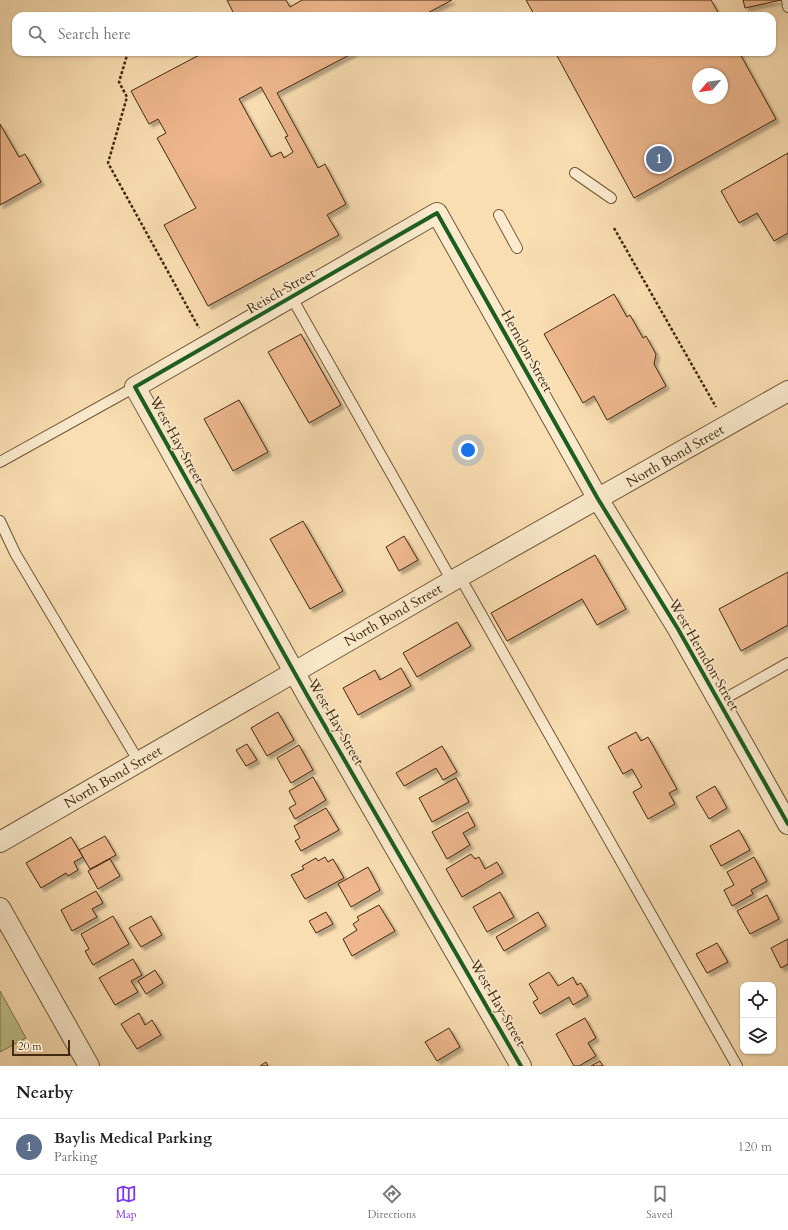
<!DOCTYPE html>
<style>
:root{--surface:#fff;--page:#f6f6f6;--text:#222;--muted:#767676;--line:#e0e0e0;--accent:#7c3aed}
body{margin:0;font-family:Cardo,serif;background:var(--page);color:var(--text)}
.controls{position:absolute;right:12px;bottom:12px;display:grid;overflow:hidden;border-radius:8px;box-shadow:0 1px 3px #0004}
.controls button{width:36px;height:36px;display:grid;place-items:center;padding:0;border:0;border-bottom:1px solid var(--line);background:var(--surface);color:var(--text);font:20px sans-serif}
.compass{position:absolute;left:692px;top:68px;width:36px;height:36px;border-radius:50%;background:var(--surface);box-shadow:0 1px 3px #0004;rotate:241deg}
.scale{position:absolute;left:12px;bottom:10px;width:58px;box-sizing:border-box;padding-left:4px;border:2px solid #422910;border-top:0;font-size:11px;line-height:14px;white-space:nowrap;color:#422910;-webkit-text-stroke:3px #fbeacd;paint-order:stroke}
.you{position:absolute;left:468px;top:450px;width:14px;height:14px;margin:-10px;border:3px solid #fff;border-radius:50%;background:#1a73e8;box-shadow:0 0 0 6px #1a73e833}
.badge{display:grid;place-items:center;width:26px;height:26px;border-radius:50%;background:var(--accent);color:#fff;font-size:13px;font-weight:700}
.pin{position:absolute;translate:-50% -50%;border:2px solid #fff;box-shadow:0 1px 4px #0006}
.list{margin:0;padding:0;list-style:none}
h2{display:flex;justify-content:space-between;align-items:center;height:52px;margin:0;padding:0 16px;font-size:17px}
h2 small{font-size:13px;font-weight:400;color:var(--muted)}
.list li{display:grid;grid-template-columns:26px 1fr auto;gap:12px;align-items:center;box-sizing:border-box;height:56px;padding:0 16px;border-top:1px solid var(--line)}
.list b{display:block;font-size:15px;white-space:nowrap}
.list p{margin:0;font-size:13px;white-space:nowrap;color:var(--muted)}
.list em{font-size:13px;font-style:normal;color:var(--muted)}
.icon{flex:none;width:22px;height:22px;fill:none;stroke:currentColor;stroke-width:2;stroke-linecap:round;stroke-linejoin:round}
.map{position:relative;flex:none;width:788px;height:1066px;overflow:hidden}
.search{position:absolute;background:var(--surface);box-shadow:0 1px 3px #0004;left:12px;right:12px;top:12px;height:44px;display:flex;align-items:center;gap:10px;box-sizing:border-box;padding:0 14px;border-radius:12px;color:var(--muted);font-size:15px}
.sheet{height:108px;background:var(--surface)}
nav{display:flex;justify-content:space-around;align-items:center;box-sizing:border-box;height:56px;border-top:1px solid var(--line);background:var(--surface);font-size:11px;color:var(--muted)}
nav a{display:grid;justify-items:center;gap:2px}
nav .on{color:var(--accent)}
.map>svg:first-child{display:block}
</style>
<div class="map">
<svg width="788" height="1066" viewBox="0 0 788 1066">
<defs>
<filter id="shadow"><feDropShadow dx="3.5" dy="3.5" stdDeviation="1" flood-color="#0004"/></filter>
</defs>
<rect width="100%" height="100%" fill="#f9deb2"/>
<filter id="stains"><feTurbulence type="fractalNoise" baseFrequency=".005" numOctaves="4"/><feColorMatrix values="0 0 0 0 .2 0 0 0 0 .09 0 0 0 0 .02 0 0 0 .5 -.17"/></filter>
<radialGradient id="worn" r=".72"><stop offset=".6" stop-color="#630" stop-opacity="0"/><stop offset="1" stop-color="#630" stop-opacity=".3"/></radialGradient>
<!-- park -->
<path fill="#c0c18a" stroke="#81754d" d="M0,991L26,1038L0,1052Z"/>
<!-- building -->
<path fill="#eeb78e" stroke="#422910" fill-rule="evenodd" filter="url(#shadow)" d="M227,0H286L290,7L302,0H452L422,16H235Z
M526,0H711L720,16H535Z
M743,0H781L745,8Z
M205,52H355L277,93L318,168L325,164L346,204L327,215L339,235L208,306L164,225L196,208L157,138L166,133L158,119L149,124L131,91ZM261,87L288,136L285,137L293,152L284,158L281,152L271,157L239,99Z
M555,52H739L776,119L634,198ZM698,74H722V98H698Z
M0,124L19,157L25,154L41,182L0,205Z
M788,153V233L774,241L757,213L739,223L721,191Z
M614,294L627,317L630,315L643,338L646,336L656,354L654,364L666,386L607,420L594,396L583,403L544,334Z
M301,334L341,405L309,423L268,352Z
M239,400L268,452L233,471L204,419Z
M303,521L343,591L310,609L270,539Z
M404,536L418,560L399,571L386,547Z
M595,555L626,609L597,625L582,599L507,641L491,613Z
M788,572V625L741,651L719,609Z
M457,622L471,646L417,677L403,653Z
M401,668L411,686L358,715L343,688L375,670L380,680Z
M278,712L294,740L267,756L251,728Z
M636,732L641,741L648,737L677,789L669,793L675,804L648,819L633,792L642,787L632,769L623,774L608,747Z
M247,744L257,760L246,766L236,750Z
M299,745L313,770L291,783L277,758Z
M442,746L457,772L443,780L436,768L404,786L396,773Z
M313,777L326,800L295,819L289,808L296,804L289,791Z
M456,778L469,802L432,822L419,798Z
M715,786L727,808L709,819L696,797Z
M326,808L339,830L301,851L295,841L300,838L294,826Z
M468,812L475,826L463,833L470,845L447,859L432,832Z
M739,830L750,850L721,866L710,846Z
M105,836L116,855L90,869L79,850Z
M71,837L83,857L74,862L78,870L68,876L66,873L41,888L26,863Z
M471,854L475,859L479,857L485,869L497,862L503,873L462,897L446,869Z
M325,857L328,862L333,859L344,878L305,899L291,875L304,869L302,866L316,858L318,861Z
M754,857L767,881L751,890L753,894L732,906L724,890L734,885L727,872Z
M110,859L120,876L98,889L88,871Z
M368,867L380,890L351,907L338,884Z
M96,891L103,903L92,909L97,917L72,931L61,910Z
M500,892L514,917L487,932L473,907Z
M767,895L779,919L750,934L737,911Z
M379,905L395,931L352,956L343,939L357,930L353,924L359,920L357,917Z
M326,912L333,924L316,933L309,921Z
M538,912L546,926L504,951L496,937Z
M113,916L129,944L93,965L85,951L89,949L81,934Z
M151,916L162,935L141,947L129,928Z
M788,939V964L781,968L771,948Z
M717,943L728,962L707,973L696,954Z
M133,959L142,975L131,981L138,992L115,1005L99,978Z
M155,970L163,983L146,994L138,981Z
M549,972L558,986L573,977L577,985L581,983L588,996L573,1005L569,997L540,1014L533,1002L538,999L529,984Z
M139,1013L145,1025L152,1020L161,1035L137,1049L121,1024Z
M585,1018L596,1038L588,1043L596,1056L579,1066H574L556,1034Z
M449,1028L460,1047L437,1061L425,1042Z
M600,1061L603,1066H591Z
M266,1062L268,1066H260Z"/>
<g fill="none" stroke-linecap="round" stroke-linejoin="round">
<defs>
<path id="service" d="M787,0L788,7
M575,173L611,198
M499,215L517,248
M292,298L452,581
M0,462L135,387
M0,521L15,553L139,762
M460,577L737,1066
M719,702L788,663"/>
<path id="minor" d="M0,842L452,581L788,391
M0,908L89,1066
M521,1066L307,695L135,387L437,213L598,499L678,629L788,824"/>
</defs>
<!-- service casing -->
<use href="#service" stroke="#705638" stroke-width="12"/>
<!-- minor casing -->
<use href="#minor" stroke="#705638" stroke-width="22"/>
<!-- path -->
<path stroke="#422910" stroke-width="2.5" stroke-dasharray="3 2" stroke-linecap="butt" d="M128,52L119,82L127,97L108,163L199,328
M614,228L716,407"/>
<!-- service -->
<use href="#service" stroke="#fbeacd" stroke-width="10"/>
<!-- minor -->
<use href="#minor" stroke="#fbeacd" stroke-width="20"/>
<defs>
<path id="cycleway" d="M521,1066L307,695L135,387L437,213L598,499L678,629L788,824"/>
</defs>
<!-- cycleway casing -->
<use href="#cycleway" stroke="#fbeacd" stroke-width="6"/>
<!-- cycleway -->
<use href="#cycleway" stroke="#1b5e20" stroke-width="4"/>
</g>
<g text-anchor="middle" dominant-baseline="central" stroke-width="3" stroke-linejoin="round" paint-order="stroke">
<!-- street labels -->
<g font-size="14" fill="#422910" stroke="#fbeacd">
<text transform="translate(281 291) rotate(-30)">Reisch Street</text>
<text transform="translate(527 351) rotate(61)">Herndon Street</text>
<text transform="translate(177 440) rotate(61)">West Hay Street</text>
<text transform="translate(675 456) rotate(-30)">North Bond Street</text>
<text transform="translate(393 615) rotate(-30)">North Bond Street</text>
<text transform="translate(704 655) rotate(60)">West Herndon Street</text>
<text transform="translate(336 722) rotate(60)">West Hay Street</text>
<text transform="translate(113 777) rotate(-30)">North Bond Street</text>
<text transform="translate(498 1003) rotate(60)">West Hay Street</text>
</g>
</g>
<rect width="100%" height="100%" filter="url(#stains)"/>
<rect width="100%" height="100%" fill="url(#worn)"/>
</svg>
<div class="controls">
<button><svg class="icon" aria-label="locate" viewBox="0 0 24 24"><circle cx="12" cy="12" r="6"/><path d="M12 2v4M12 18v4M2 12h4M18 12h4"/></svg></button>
<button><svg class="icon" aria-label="layers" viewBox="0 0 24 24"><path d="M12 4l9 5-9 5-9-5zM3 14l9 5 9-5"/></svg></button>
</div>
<svg class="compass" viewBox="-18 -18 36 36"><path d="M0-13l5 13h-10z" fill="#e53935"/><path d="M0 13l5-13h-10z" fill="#767676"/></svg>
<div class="scale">20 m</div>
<div class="you"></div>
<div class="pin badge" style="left:659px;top:159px;background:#5c6f8a">1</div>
<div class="search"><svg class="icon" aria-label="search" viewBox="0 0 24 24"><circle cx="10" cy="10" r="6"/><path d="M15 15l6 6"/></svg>Search here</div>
</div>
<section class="sheet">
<h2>Nearby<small></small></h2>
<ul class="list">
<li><span class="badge" style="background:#5c6f8a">1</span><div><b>Baylis Medical Parking</b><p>Parking</p></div><em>120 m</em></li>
</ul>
</section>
<nav>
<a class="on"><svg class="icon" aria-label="map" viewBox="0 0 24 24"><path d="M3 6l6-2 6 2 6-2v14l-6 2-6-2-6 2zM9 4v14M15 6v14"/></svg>Map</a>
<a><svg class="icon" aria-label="directions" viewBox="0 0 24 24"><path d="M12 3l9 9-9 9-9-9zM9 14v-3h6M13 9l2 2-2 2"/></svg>Directions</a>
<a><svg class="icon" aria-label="saved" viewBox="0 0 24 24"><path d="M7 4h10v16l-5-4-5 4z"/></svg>Saved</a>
</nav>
